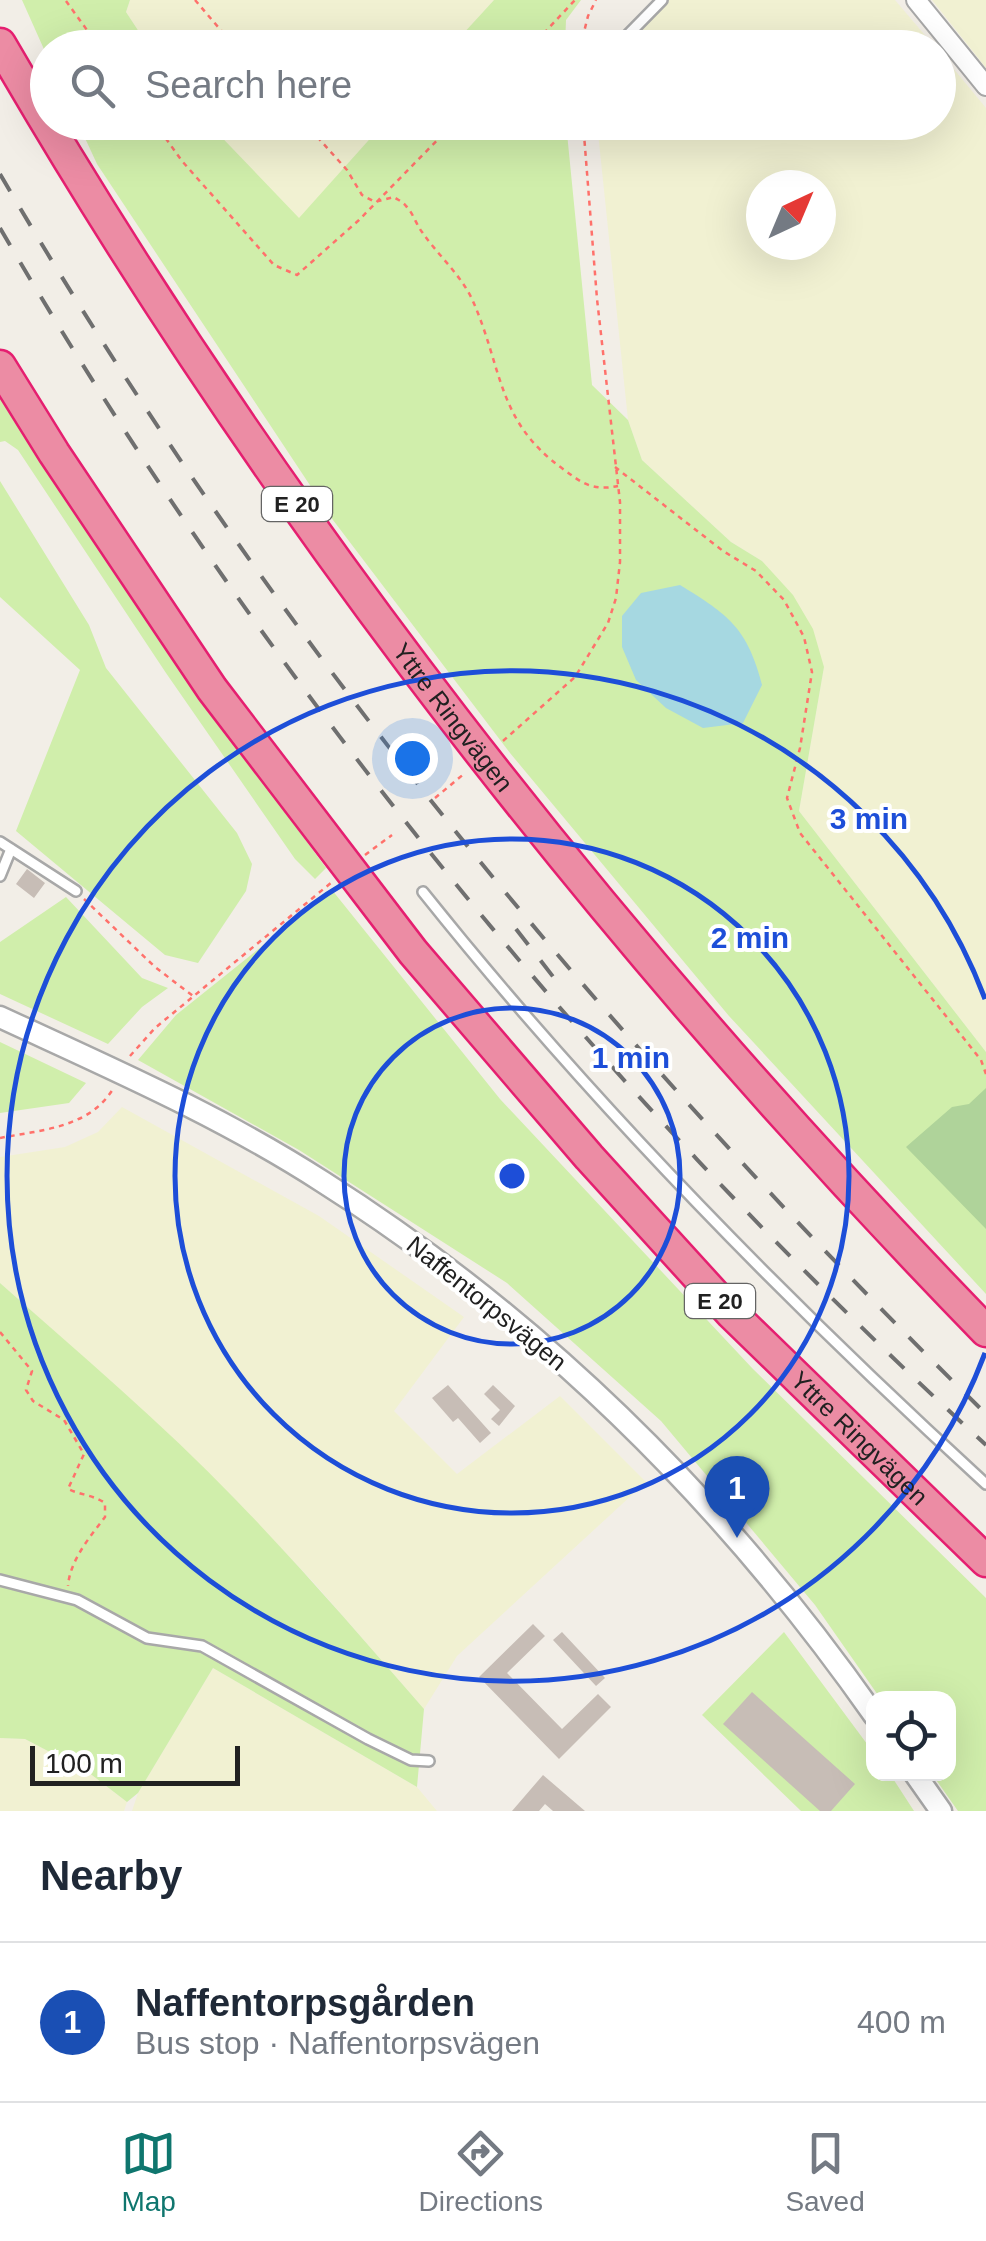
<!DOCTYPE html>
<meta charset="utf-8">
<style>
:root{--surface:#fff;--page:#f2f2f3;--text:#1f2937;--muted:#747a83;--line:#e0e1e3;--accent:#0f766e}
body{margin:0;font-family:Helvetica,sans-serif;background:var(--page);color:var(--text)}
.controls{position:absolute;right:30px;bottom:30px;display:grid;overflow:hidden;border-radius:20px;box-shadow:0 10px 40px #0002}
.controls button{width:90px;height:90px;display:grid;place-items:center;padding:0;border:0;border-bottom:2px solid var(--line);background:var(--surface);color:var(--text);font:50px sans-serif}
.compass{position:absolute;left:746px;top:170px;width:90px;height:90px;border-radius:50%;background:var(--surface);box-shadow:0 10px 40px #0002;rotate:44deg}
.scale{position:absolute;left:30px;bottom:25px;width:210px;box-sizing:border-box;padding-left:10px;border:5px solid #212121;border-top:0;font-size:28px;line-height:35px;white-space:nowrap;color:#212121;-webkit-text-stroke:8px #fff;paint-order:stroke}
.you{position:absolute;left:412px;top:758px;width:35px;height:35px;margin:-25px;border:8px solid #fff;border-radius:50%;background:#1a73e8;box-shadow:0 0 0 15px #1a73e833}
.badge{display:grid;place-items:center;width:65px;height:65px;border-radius:50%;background:var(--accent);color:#fff;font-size:32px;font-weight:700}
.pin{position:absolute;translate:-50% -82px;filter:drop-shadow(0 2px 5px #0008)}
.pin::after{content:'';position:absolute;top:52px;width:35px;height:30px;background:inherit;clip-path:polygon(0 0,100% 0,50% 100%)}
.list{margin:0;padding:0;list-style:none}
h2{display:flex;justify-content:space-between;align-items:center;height:130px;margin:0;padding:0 40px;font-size:42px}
h2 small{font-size:32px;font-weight:400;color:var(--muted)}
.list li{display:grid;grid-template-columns:65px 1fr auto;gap:30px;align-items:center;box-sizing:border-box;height:160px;padding:0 40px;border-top:2px solid var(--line)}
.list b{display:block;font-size:38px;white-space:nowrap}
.list p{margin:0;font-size:32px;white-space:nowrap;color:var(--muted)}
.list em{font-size:32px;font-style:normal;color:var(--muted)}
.icon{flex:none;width:55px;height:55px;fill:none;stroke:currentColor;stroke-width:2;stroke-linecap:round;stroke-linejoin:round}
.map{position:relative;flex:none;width:986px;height:1811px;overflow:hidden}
.search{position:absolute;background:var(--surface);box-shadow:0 10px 40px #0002;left:30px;right:30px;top:30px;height:110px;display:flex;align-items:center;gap:25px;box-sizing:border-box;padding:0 35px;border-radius:55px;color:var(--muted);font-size:38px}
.sheet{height:290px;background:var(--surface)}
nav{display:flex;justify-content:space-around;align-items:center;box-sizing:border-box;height:140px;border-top:2px solid var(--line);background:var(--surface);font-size:28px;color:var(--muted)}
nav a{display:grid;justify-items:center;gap:5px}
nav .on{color:var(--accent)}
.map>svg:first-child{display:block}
</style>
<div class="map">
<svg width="986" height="1811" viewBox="0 0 986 1811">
<rect width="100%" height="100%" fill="#f2eee7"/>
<!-- farmland -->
<path fill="#f1f1d2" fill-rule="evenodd" d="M130,0H494L451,48L149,47L126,12Z
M664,0H895L935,47L617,48Z
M932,0H986V68Z
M939,51L986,108V1052L799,811L824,667L762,561L731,542L642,460L628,420L597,123L938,122ZM761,185H821V245H761Z
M208,123H384L299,219Z
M122,1107L319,1216L464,1317L394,1411L457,1474L560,1396L646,1482L457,1656L424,1709L315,1584L233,1497L114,1384L0,1283V1157L65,1147L98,1132Z
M213,1668L417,1787L437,1811H132L138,1793Z
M0,1738L25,1739L88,1772L127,1802L124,1811H0Z"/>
<!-- grass -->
<path fill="#d0eeab" d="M22,0H130L126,12L149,47L48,48L47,56Z
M494,0H581L566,20L565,47H451Z
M78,123H208L299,218L384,123H566L592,385L628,420L642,460L731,542L762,561L793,595L813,629L824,667L799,811L986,1052V1294L729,1016L510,753L333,520L97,164Z
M0,397L164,647L326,868L315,879L295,859L166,673L18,450L5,441L0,442Z
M0,481L89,625L106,668L237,833L252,864L246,891L198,963L165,955L16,831L80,670L0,597Z
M332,890L500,1099L753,1369L986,1598V1811H958L932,1774H948V1698H880L815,1605L661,1421L507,1283L299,1150L138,1060L176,1015Z
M66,897L142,978L168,988L142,1007L108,1044L0,994V942Z
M0,1042L86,1083L69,1103L0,1113Z
M0,1283C80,1354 162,1423 236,1500C301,1567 363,1639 424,1709L417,1787L213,1668L138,1793L127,1802L88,1772L25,1739L0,1738Z
M784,1632L873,1752L874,1774H890L914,1811H801L702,1715Z"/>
<!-- forest -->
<path fill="#afd39a" d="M986,1088V1229L906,1147L952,1107L969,1104Z"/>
<!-- water -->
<path fill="#a6d8e1" d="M680,585C729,615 747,628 762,685L743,723L703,728L666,708L636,680L622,647V616L641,593Z"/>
<!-- building -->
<path fill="#c7bdb6" d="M27,869L45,883L34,898L16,884Z
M448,1385L491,1433L480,1443L458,1418L453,1422L432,1398Z
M493,1385L515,1406L499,1426L491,1419L500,1410L484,1394Z
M533,1624L545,1636L507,1673L562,1729L598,1694L611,1707L559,1759L479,1677Z
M562,1632L605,1678L596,1686L553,1640Z
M752,1692L855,1784L831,1811H820L723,1724Z
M543,1775L585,1811H553L545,1804L539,1811H512Z"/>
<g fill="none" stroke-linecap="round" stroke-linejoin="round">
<defs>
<path id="service" d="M615,48L662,0
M0,842L76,891
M0,876L11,849
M423,892C593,1105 785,1300 986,1484
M0,1580L77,1600L147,1638L202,1646L368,1739L411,1760L429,1761"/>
<path id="minor" d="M916,0L986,86"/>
<path id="tertiary" d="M0,1017C110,1068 221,1116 323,1182C542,1321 725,1503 874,1715
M915,1774L941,1811"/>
<g id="motorway">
<path id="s1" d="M0,44C271,512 609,944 986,1331"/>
<path id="s2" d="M0,366L54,453L212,689L413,952L589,1157L731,1313L986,1561"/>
</g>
</defs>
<!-- service casing -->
<use href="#service" stroke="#a8a8a8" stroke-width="14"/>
<!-- minor casing -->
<use href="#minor" stroke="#a8a8a8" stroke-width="22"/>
<!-- tertiary casing -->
<use href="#tertiary" stroke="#a8a8a8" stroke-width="25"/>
<!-- motorway casing -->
<use href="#motorway" stroke="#e51f70" stroke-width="35"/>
<!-- path -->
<path stroke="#ff716b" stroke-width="2.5" stroke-dasharray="5 5" stroke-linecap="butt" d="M195,0L236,48
M66,1L100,48
M546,34L578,48
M530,48L575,0
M580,48L588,16L596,0
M154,122L182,161L274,265L297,275L359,220L455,122
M304,122L347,170L362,195L375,202L394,197C398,200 403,202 406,206C413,213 416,224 422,232C437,254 460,274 472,299C503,368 496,421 563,469C583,484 593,491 618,486
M615,467L723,551L756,571L784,600L804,637L812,672L800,748L787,798L800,833L981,1060L986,1074
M503,741L575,677L608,623L616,598L620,562V502L597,299L583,122
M435,798L465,773
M365,855L392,835
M84,899L155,967L193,996
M130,1056L155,1028L332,882
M0,1138C41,1130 89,1128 113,1089
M0,1332L32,1371L26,1390L33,1401L64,1420L84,1454L68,1489C81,1495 93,1495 105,1503V1517C90,1537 70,1560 68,1586
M869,1732L874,1739"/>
<!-- service -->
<use href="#service" stroke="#fff" stroke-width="9"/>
<!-- minor -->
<use href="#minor" stroke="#fff" stroke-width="18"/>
<!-- tertiary -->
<use href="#tertiary" stroke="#fff" stroke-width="20"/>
<!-- motorway -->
<use href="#motorway" stroke="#ec8ca4" stroke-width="30"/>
<!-- rail -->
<path stroke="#6f6f6f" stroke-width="4" stroke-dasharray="20 20" stroke-linecap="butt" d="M0,174C268,633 608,1042 986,1414
M0,228C264,681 600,1091 986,1445
M516,929L565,992"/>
</g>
<!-- distance rings -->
<g fill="none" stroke="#1d4ed8" stroke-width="5">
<circle cx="512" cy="1176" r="168"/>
<circle cx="512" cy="1176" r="337"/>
<path d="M985 1353A505 505 0 1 1 985 999"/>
</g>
<g text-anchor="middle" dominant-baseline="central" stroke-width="8" stroke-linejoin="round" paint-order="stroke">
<!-- shield labels -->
<g fill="#fff" stroke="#646464" stroke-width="2.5">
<rect x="262" y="487" width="70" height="34" rx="8"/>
<rect x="685" y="1284" width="70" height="34" rx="8"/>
</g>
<g font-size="22" font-weight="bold" fill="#212121">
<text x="297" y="504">E 20</text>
<text x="720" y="1301">E 20</text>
</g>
<!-- street labels -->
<g font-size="25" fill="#212121" stroke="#fff">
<text stroke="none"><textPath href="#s1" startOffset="812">Yttre Ringvägen</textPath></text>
<text transform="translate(487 1303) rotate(39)">Naffentorpsvägen</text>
<text stroke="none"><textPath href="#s2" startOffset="1378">Yttre Ringvägen</textPath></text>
</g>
</g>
<circle cx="512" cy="1176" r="15" fill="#1d4ed8" stroke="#fff" stroke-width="5"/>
<g font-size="30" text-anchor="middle" font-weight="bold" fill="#1d4ed8" stroke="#fff" stroke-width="8" stroke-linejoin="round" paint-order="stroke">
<text x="869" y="829">3 min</text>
<text x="750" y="948">2 min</text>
<text x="631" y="1068">1 min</text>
</g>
</svg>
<div class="controls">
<button><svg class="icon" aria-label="locate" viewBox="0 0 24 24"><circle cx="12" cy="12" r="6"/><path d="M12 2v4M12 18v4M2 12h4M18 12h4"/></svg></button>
</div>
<svg class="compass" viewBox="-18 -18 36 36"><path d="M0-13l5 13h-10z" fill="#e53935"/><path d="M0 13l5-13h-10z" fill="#747a83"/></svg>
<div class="scale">100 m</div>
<div class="you"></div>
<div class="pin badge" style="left:737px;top:1538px;background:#1a4fb4">1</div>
<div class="search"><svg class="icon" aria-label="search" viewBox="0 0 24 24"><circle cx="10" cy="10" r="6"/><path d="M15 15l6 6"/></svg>Search here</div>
</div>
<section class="sheet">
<h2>Nearby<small></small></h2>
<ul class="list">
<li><span class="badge" style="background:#1a4fb4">1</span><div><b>Naffentorpsgården</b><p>Bus stop · Naffentorpsvägen</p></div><em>400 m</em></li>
</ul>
</section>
<nav>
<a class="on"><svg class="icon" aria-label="map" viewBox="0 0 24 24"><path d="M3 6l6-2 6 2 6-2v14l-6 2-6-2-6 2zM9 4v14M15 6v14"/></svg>Map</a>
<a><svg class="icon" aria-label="directions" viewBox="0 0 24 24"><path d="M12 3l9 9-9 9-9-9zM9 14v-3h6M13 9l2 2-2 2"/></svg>Directions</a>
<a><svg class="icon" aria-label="saved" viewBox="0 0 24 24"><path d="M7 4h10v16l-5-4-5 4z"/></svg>Saved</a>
</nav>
